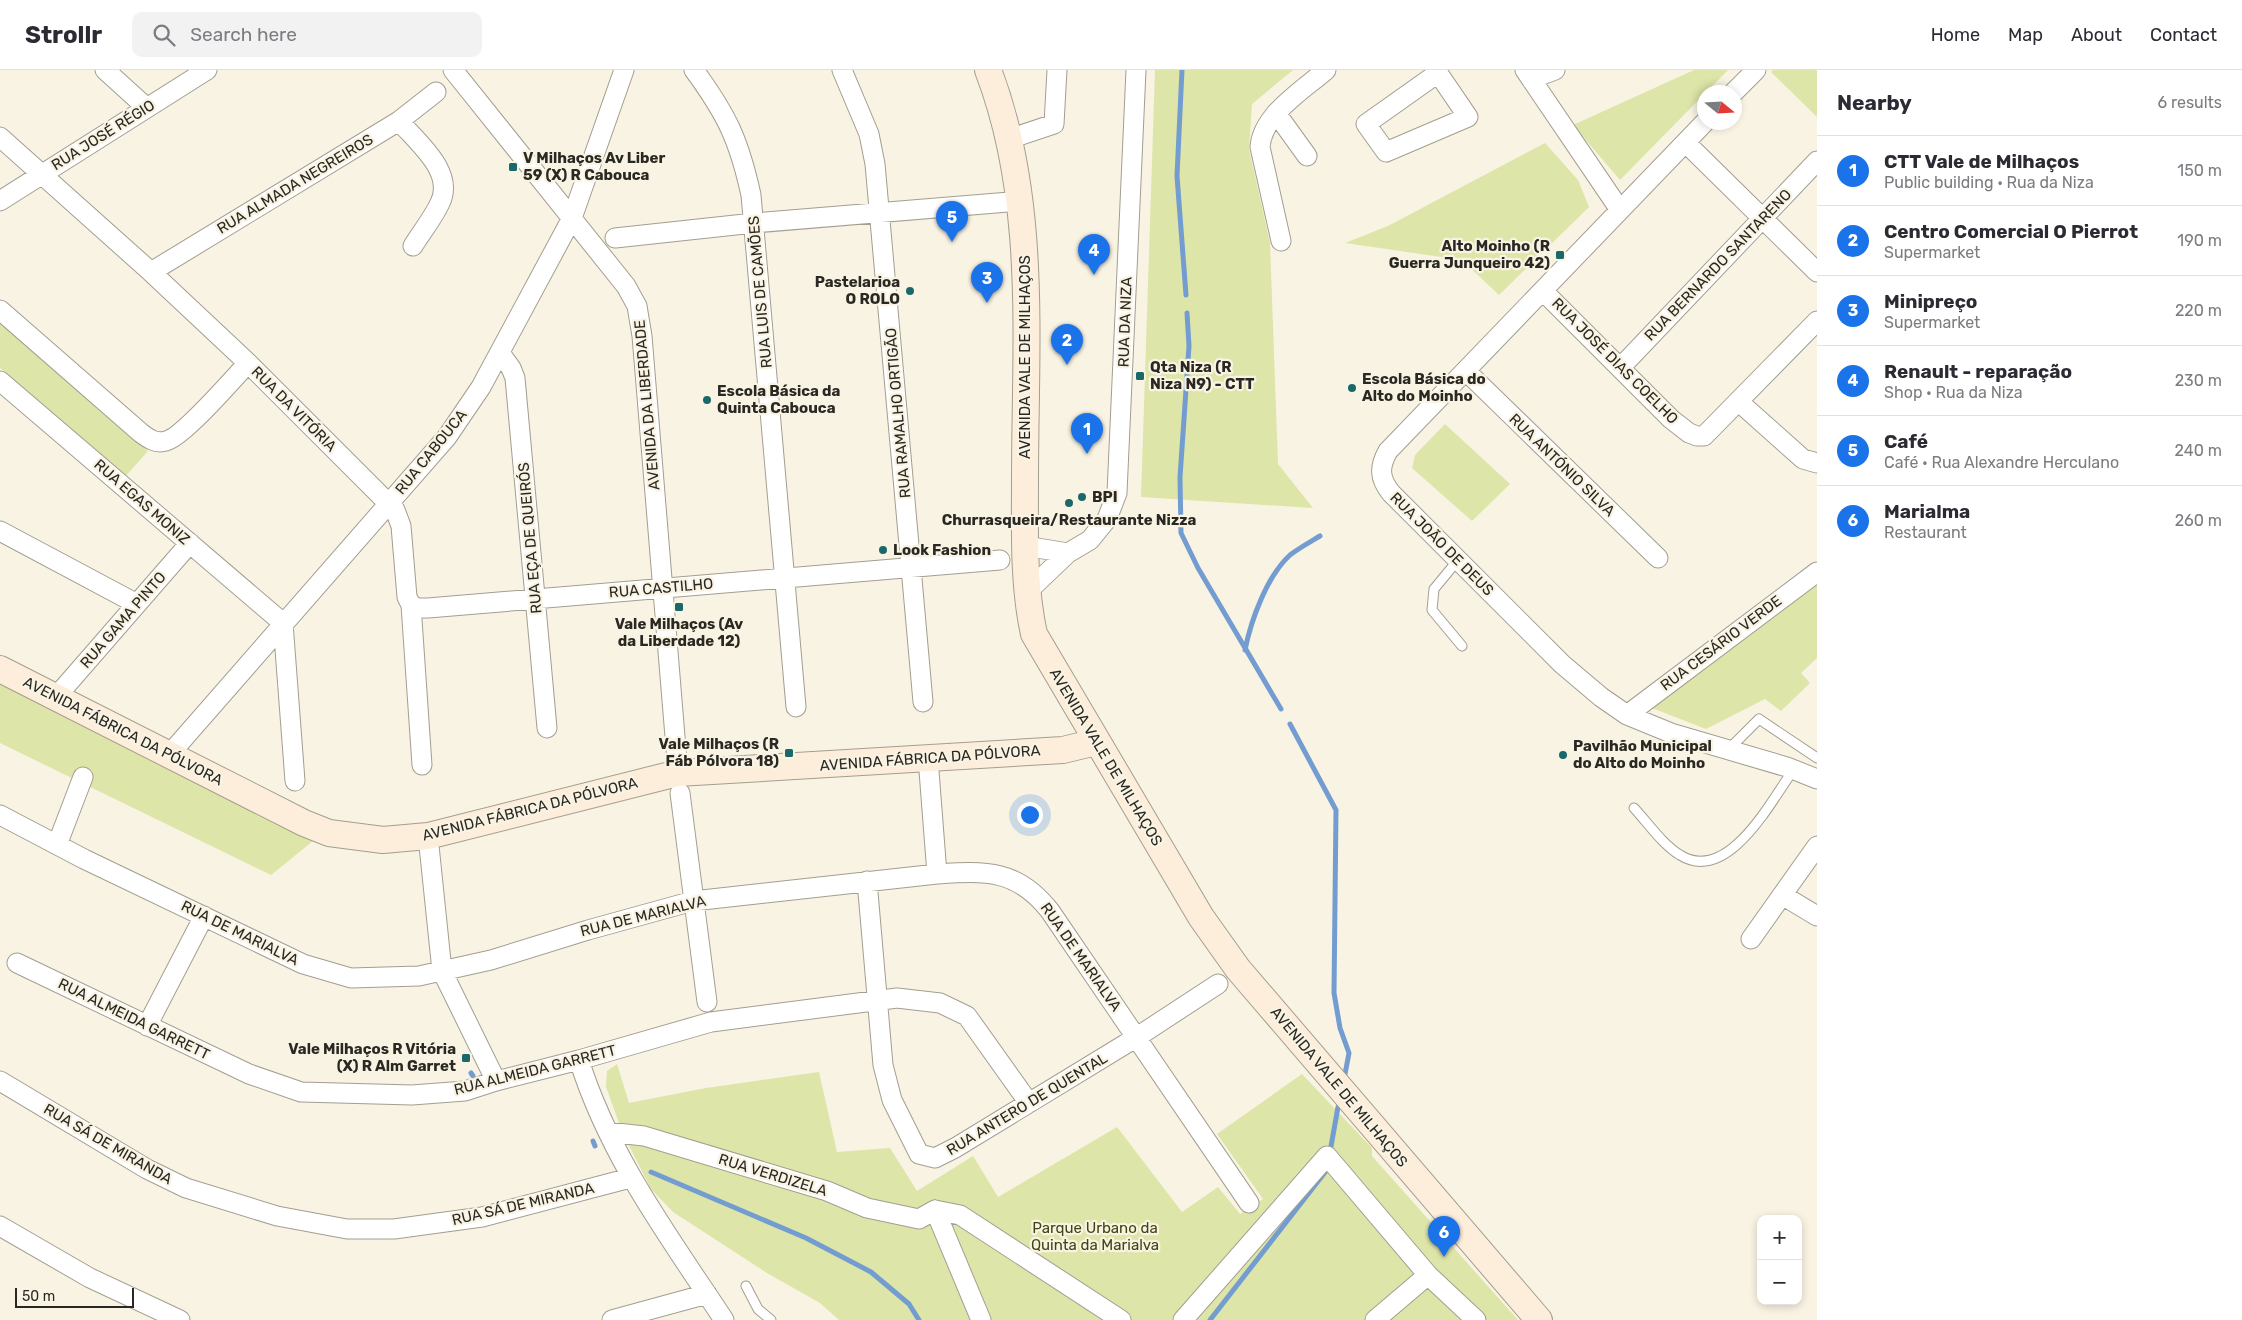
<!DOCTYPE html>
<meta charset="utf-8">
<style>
:root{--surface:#fff;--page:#f2f2f3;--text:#2b2b33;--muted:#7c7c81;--line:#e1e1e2;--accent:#1a73e8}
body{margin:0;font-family:Rubik,sans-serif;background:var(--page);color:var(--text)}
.controls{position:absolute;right:15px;bottom:15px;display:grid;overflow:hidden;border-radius:10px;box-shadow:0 2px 8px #0003}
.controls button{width:45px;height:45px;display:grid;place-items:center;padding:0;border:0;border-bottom:1px solid var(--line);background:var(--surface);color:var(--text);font:25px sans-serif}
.compass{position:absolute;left:1697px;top:15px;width:45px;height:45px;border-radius:50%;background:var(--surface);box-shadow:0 2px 8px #0003;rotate:108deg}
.scale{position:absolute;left:15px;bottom:12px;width:119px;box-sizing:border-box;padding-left:5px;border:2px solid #2a2822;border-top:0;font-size:14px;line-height:18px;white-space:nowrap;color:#2a2822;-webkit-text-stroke:4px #f9f3e3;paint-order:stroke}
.you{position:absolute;left:1029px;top:744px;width:18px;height:18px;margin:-12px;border:4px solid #fff;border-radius:50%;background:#1a73e8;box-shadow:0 0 0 8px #1a73e833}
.badge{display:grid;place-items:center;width:32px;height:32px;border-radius:50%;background:var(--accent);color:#fff;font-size:16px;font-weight:700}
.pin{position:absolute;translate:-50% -41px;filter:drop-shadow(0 1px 2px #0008)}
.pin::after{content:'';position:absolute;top:26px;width:18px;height:15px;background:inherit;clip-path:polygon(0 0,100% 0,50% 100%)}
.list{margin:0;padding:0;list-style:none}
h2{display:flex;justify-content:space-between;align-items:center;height:65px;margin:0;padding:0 20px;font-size:21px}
h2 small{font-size:16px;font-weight:400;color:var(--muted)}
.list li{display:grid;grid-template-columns:32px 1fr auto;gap:15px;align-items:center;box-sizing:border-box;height:70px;padding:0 20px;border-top:1px solid var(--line)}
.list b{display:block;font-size:19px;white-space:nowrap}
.list p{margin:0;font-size:16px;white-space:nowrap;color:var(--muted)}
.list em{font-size:16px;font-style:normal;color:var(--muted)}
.icon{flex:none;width:28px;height:28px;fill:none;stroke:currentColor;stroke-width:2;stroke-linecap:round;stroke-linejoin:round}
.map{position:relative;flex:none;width:1817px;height:1250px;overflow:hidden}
header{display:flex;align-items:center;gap:30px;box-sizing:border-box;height:70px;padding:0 25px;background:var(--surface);border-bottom:1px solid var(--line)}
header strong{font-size:24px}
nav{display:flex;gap:28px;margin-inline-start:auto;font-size:18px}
.search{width:350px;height:45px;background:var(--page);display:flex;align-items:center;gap:12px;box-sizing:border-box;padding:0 18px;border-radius:10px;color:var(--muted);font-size:19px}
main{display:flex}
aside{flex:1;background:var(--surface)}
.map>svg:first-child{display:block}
</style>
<header>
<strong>Strollr</strong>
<div class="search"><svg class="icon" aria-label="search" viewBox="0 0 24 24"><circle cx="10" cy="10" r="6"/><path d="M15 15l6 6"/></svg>Search here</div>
<nav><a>Home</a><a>Map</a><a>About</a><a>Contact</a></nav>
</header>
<main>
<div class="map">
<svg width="1817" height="1250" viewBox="0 0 1817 1250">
<rect width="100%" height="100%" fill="#f9f3e3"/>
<!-- green -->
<path fill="#dee5a8" d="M1155,0H1293L1252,34L1249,79L1270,173L1278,394L1313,438L1141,427Z
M1694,0H1728L1620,110L1573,55Z
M1773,0H1817V47L1771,2Z
M1545,73L1578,110L1589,137L1499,225L1462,190L1345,173L1388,156Z
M0,252L148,381L124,408L0,298Z
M1445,354L1510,414L1472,451L1412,398L1415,385Z
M1817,506V588L1801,603L1810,613L1781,641L1765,629L1706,659L1639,633Z
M0,613L313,771L271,805L0,673Z
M617,994L629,1033L706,1018L819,1002L837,1082L890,1078L917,1121L973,1086L998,1127L1117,1057L1182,1142L1218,1117L1240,1144L1263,1129L1217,1064L1302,1004L1372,1078V1086L1518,1250H839L820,1233L767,1203L673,1142L651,1119L623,1064L606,1017L607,1001Z"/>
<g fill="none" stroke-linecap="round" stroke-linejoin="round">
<!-- stream -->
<path stroke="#739dd1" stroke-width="5" d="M1182,0L1177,106L1186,225
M1187,243L1189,276L1180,407L1181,463L1198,498L1281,639
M1245,580C1251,550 1267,506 1290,485C1299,478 1310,472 1320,466
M1290,654L1336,740L1334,923L1340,958L1349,983L1345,1004
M471,1003L473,1006
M593,1071L595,1076
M1330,1082L1338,1037
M651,1102L806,1168L871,1202L909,1234L919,1250
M1210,1250L1326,1101L1327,1096"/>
<defs>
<path id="lane" d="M1458,490L1434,519L1432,540L1462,576
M1729,679L1759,649L1817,688
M1634,738C1648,753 1663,775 1680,785C1728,815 1771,731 1794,699
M746,1216L758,1239L771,1250"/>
<path id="street" d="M105,0L147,38
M453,0L626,216L637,236L642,266L678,703
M694,0C727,45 739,70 751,125L796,637
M842,0L869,64L875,94L923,632
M1436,0L1438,3L1468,47L1386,82L1366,54L1438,3
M1525,0L1620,140
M1531,9L1555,0
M1734,22L1756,0
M1276,43L1307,86
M399,51C418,73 455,102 440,133C433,148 421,163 413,176
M1705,52L1388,381C1379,397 1379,408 1391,423L1562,594L1601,627L1627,645L1671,663L1787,697L1817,709
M0,67L151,202L248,293L395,440L401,456L407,527L411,535L422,695
M1009,69L1054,54L1057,0
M1686,73L1817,202
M0,131L207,0
M615,168L754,153L1021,131
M1281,171L1260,77C1262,45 1303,20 1326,0
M151,202L399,51L436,22
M1543,221L1671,349L1689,363L1697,366H1704L1817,251
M0,240L141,363C149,369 156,374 166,371C183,367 233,309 248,293
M500,283L511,298L515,308L547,658
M1620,298L1817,91
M1466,301L1658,488
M0,311L283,553L295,711
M1739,332L1803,389L1817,393
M0,461L137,534
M1025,476L1068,483
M1027,522L1068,483L1090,470L1107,449L1117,423L1136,0
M411,535L418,538H428L1000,490
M56,627L190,473
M1627,645L1817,502
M169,685L447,367L481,317L572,148L624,0
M928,688L937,804
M680,723L707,932
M0,745L84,789L303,894L351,908L419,906L491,890L588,860L693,831L937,804C986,801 1017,799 1050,841L1249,1133
M428,766L442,901L496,1011
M57,775L83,707
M867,811L883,995L892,1030L919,1084L935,1088L955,1078L1137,967L1218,914
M1782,825L1817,846
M1751,869L1817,776
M17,893L249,1004L301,1022L412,1025L465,1021L496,1011L579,990L711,952L897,928L940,933L967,946L1029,1033
M147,956L204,846
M579,990C610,1088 668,1165 724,1250
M0,1011L147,1099L186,1118L277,1146L347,1159H394L482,1147L630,1108
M608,1062L644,1066L827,1121L867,1138L919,1149L935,1140
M935,1140L960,1145L1121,1250
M935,1140L981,1250
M0,1156L90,1208L180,1250
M612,1250L707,1224
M1183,1250L1327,1086L1428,1205L1476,1250
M1375,1250L1428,1205"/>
<path id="secondary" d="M988,0C1038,130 1025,273 1025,409C1025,461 1023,514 1034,564L1201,847L1238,899L1539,1250
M0,599L304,753L329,763L383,770L428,766L678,703L1063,680L1096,672"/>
</defs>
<!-- lane casing -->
<use href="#lane" stroke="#a39e90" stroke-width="11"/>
<!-- street casing -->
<use href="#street" stroke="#a39e90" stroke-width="21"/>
<!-- secondary casing -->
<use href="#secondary" stroke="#a39e90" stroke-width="28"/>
<!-- lane -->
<use href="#lane" stroke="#fff" stroke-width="9"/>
<!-- street -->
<use href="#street" stroke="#fff" stroke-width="19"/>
<!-- secondary -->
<use href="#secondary" stroke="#fdeedc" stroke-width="26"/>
</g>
<!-- markers -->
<g fill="#1a6869" stroke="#f9f3e3" stroke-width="2">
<rect x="508" y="92" width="10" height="10" rx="2.5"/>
<rect x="1555" y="180" width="10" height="10" rx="2.5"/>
<circle cx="910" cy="221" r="5"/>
<rect x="1135" y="301" width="10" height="10" rx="2.5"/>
<circle cx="1352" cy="318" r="5"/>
<circle cx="707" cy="330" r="5"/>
<circle cx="1082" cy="427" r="5"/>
<circle cx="1069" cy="433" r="5"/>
<circle cx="883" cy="480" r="5"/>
<rect x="674" y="532" width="10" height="10" rx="2.5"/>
<rect x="784" y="678" width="10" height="10" rx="2.5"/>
<circle cx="1563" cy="685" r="5"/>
<rect x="461" y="983" width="10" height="10" rx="2.5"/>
</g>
<g text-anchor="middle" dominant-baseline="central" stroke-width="4.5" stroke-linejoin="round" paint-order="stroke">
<!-- street labels -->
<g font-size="15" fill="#2a2822" stroke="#f9f3e3">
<text transform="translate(103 65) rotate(-32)">RUA JOSÉ RÉGIO</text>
<text transform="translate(295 114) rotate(-31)">RUA ALMADA NEGREIROS</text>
<text transform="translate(1718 195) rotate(-46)">RUA BERNARDO SANTARENO</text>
<text transform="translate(760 222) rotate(-95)">RUA LUIS DE CAMÕES</text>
<text transform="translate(1125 252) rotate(-88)">RUA DA NIZA</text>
<text transform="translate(1025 287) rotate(-90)">AVENIDA VALE DE MILHAÇOS</text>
<text transform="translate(1615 291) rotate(45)">RUA JOSÉ DIAS COELHO</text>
<text transform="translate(647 335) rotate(-95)">AVENIDA DA LIBERDADE</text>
<text transform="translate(294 339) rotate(45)">RUA DA VITÓRIA</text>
<text transform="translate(898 343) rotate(-95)">RUA RAMALHO ORTIGÃO</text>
<text transform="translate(431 382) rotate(-51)">RUA CABOUCA</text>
<text transform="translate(1562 395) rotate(44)">RUA ANTÓNIO SILVA</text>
<text transform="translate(142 432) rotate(41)">RUA EGAS MONIZ</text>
<text transform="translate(530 468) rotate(-95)">RUA EÇA DE QUEIRÓS</text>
<text transform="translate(1442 474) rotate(45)">RUA JOÃO DE DEUS</text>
<text transform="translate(661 518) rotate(-5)">RUA CASTILHO</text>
<text transform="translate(123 550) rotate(-49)">RUA GAMA PINTO</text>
<text transform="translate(1721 573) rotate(-37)">RUA CESÁRIO VERDE</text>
<text transform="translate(123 661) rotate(27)">AVENIDA FÁBRICA DA PÓLVORA</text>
<text transform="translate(1106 687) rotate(59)">AVENIDA VALE DE MILHAÇOS</text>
<text transform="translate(930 688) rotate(-4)">AVENIDA FÁBRICA DA PÓLVORA</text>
<text transform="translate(530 739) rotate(-14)">AVENIDA FÁBRICA DA PÓLVORA</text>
<text transform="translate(643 846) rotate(-14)">RUA DE MARIALVA</text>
<text transform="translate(240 863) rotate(26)">RUA DE MARIALVA</text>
<text transform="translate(1081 887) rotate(55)">RUA DE MARIALVA</text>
<text transform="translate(134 949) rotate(26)">RUA ALMEIDA GARRETT</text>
<text transform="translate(535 1000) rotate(-14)">RUA ALMEIDA GARRETT</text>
<text transform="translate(1339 1017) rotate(50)">AVENIDA VALE DE MILHAÇOS</text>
<text transform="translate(1027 1034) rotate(-31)">RUA ANTERO DE QUENTAL</text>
<text transform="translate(108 1074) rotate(30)">RUA SÁ DE MIRANDA</text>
<text transform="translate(773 1105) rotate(17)">RUA VERDIZELA</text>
<text transform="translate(523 1134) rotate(-13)">RUA SÁ DE MIRANDA</text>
</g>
<!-- poi labels -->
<g font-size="15" font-weight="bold" fill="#2a2822" stroke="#f9f3e3" text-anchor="start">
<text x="523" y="88">V Milhaços Av Liber<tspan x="523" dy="17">59 (X) R Cabouca</tspan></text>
<text x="1550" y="176" text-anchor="end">Alto Moinho (R<tspan x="1550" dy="17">Guerra Junqueiro 42)</tspan></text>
<text x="900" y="212" text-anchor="end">Pastelarioa<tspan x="900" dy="17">O ROLO</tspan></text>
<text x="1150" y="297">Qta Niza (R<tspan x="1150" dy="17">Niza N9) - CTT</tspan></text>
<text x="1362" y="309">Escola Básica do<tspan x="1362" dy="17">Alto do Moinho</tspan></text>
<text x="717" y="321">Escola Básica da<tspan x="717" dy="17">Quinta Cabouca</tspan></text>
<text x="1092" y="427">BPI</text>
<text x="1069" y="450" text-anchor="middle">Churrasqueira/Restaurante Nizza</text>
<text x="893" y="480">Look Fashion</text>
<text x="679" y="554" text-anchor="middle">Vale Milhaços (Av<tspan x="679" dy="17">da Liberdade 12)</tspan></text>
<text x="779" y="674" text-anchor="end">Vale Milhaços (R<tspan x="779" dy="17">Fáb Pólvora 18)</tspan></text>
<text x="1573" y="676">Pavilhão Municipal<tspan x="1573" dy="17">do Alto do Moinho</tspan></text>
<text x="456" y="979" text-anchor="end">Vale Milhaços R Vitória<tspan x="456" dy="17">(X) R Alm Garret</tspan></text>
</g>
<!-- park labels -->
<g font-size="15" fill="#414512" stroke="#f9f3e3">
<text x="1095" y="1158">Parque Urbano da<tspan x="1095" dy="17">Quinta da Marialva</tspan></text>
</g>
</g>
</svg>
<div class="controls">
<button>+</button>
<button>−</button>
</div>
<svg class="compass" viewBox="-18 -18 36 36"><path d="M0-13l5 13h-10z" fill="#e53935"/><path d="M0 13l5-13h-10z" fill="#7c7c81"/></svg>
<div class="scale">50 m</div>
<div class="you"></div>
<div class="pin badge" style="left:1087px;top:384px">1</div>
<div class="pin badge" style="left:1067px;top:295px">2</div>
<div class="pin badge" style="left:987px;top:233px">3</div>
<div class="pin badge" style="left:1094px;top:205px">4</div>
<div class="pin badge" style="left:952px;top:172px">5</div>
<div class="pin badge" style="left:1444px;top:1187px">6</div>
</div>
<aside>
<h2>Nearby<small>6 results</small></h2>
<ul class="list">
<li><span class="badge">1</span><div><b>CTT Vale de Milhaços</b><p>Public building · Rua da Niza</p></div><em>150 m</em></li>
<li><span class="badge">2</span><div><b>Centro Comercial O Pierrot</b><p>Supermarket</p></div><em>190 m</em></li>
<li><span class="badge">3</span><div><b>Minipreço</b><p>Supermarket</p></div><em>220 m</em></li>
<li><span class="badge">4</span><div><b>Renault - reparação</b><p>Shop · Rua da Niza</p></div><em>230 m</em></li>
<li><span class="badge">5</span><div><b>Café</b><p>Café · Rua Alexandre Herculano</p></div><em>240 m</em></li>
<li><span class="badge">6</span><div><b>Marialma</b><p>Restaurant</p></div><em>260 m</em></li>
</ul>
</aside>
</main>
